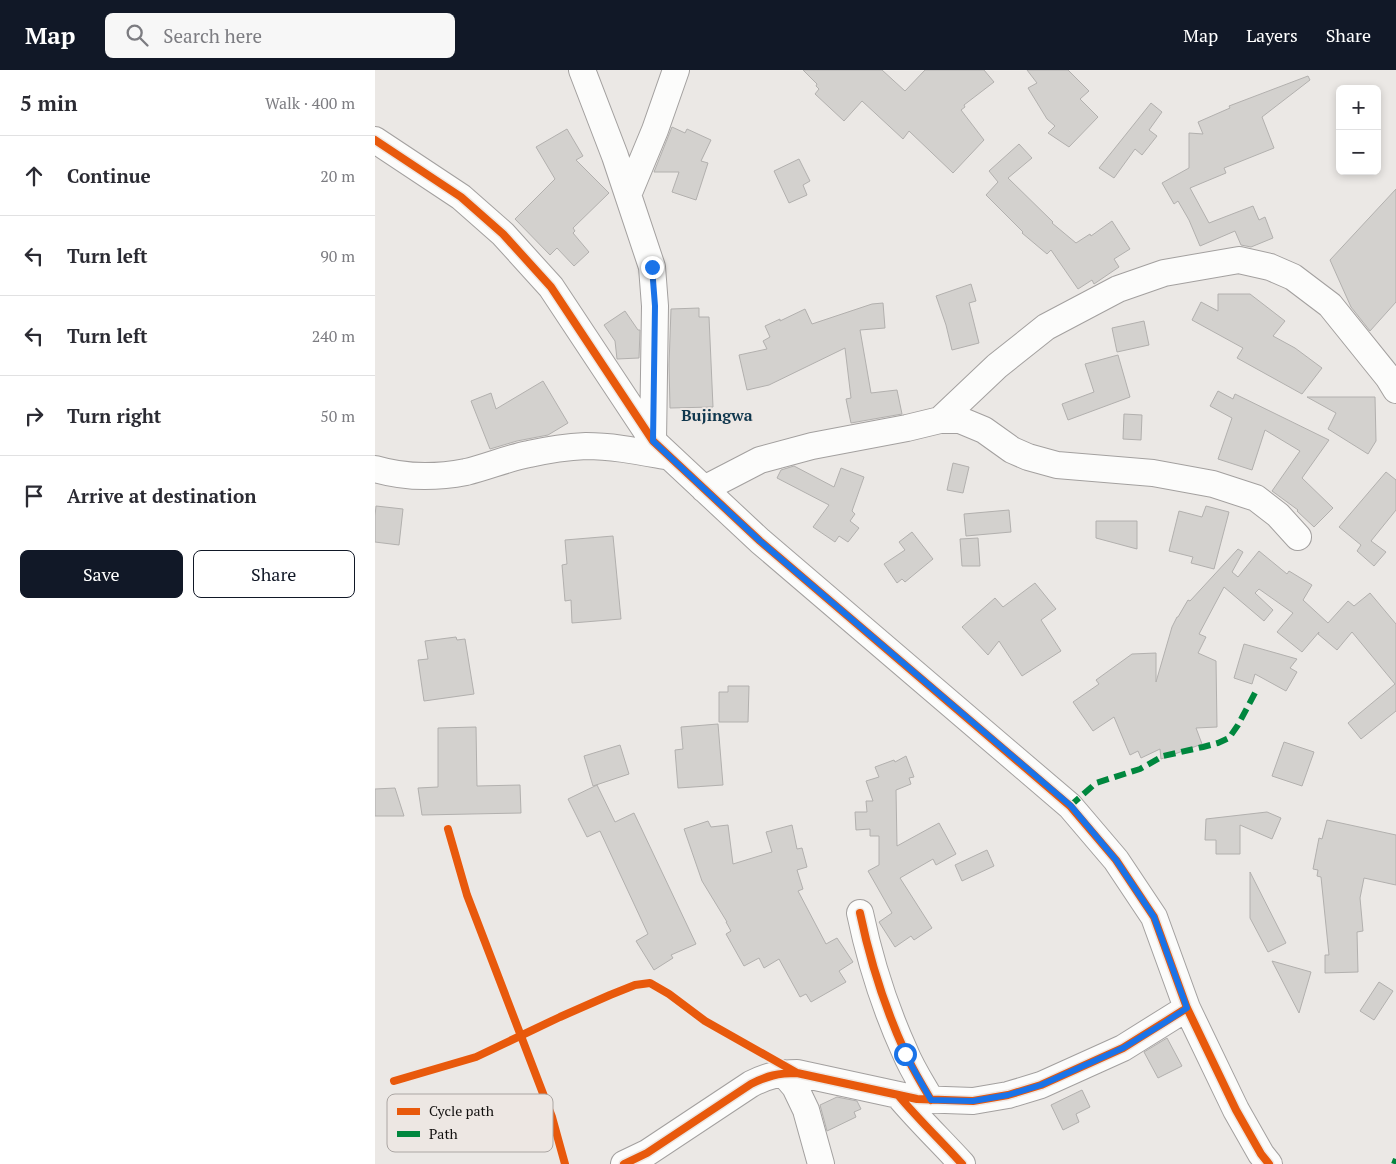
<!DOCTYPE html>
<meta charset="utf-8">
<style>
:root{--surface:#fff;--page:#f7f7f7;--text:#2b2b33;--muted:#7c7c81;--line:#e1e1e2;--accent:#111827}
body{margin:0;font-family:"PT Serif",serif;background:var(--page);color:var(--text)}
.controls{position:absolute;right:15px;top:15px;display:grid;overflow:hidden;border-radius:8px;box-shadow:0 2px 8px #0003}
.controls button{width:45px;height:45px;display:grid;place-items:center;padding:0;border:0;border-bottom:1px solid var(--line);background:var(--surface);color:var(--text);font:25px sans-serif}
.stop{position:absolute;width:15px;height:15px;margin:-11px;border:4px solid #1a73e8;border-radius:50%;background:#fff}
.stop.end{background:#1a73e8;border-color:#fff;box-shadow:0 1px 5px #0008}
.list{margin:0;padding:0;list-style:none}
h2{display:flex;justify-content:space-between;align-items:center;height:65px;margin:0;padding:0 20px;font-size:21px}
h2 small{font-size:16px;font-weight:400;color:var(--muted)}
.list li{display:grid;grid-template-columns:32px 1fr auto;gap:15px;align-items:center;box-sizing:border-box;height:80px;padding:0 20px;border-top:1px solid var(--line)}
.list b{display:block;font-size:19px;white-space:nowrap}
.list em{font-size:16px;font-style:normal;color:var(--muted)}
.actions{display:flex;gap:10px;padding:15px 20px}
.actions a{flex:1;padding:11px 0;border:1px solid var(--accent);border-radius:8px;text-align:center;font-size:18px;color:var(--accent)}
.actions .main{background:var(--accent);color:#fff}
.icon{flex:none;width:28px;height:28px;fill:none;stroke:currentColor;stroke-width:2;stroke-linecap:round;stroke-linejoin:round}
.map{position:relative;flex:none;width:1021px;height:1094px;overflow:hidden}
header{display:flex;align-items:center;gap:30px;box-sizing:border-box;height:70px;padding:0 25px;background:var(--accent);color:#fff}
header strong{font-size:24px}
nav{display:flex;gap:28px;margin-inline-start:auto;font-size:18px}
.search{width:350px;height:45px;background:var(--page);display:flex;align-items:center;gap:12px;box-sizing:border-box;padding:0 18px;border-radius:8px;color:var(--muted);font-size:19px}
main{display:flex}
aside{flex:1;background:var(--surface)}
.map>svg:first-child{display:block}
</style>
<header>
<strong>Map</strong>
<div class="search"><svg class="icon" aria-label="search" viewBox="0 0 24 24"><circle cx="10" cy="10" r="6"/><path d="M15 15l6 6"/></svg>Search here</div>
<nav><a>Map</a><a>Layers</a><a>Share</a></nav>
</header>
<main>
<aside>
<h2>5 min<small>Walk · 400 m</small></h2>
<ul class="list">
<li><svg class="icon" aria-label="ahead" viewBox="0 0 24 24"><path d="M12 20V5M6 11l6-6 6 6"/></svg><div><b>Continue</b></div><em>20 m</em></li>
<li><svg class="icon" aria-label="left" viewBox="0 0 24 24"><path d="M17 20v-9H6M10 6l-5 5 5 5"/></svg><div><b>Turn left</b></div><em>90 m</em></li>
<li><svg class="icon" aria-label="left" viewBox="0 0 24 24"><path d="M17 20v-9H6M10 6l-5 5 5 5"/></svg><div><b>Turn left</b></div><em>240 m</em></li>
<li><svg class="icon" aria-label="right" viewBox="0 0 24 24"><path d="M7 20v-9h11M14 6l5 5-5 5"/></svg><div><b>Turn right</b></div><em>50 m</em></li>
<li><svg class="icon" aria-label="arrive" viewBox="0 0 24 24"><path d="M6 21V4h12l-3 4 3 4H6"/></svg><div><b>Arrive at destination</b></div></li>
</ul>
<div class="actions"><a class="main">Save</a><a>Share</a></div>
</aside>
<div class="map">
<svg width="1021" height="1094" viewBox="0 0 1021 1094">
<rect width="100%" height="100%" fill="#ebe8e5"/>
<!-- building -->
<path fill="#d3d1ce" stroke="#b2b0ae" d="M428,0H507L530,21L550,0H609L619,12L589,35L590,37L586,40L609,70L578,103L534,61L528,69L487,31L469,51L440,24L444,19L441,16L442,14Z
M652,0H693L714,21L705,29L723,47L694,77L673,63L680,56L672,49L653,18L662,13Z
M933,6L935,10L887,47L899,78L849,98L851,103L815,118L834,153L878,136L884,150L890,147L898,168L876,177L866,175L860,161L825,176L814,150L803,131L799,134L787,113L814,98V63L828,64L823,52L855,38L854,36Z
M776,33L787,42L774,60L782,66L767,85L760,79L739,108L724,98Z
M297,57L310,63L312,59L336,70L326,91L333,93L321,130L297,122L304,102H279Z
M192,59L208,86L201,90L234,123L198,158L200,161L198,163L214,182L199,196L182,178L175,185L140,149L180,109L161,77Z
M644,74L657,88L633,108L678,152L677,153L701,173L715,164L716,166L737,151L755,179L739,189L744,197L719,214L717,210L703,219L676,180L672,184L647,163L648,162L611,125L623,112L614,101Z
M424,89L435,111L428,115L432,125L414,133L399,101Z
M1021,119V232L995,261L976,237L955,190Z
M596,214L601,231L594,233L604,273L577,280L571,255L561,226Z
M843,224H875L910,251L898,266L920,278L947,298L927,324L862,288L868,278L817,250L826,232L843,241Z
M508,233L510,258L485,260L496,323L522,320L527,344L476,353L471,329L476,328L470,278L394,315L372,320L364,285L392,279L388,271L395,267L390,256L405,249V251L430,239L437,254L497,234Z
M324,238V247H334L338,337L295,338L294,295L296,239Z
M250,241L263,260H265L264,288L242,289L240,271L229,255Z
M769,251L774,275L742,282L737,258Z
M743,285L755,327L693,350L687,334L719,322L710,294Z
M168,311L193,353L173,365L142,371L115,379L96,331L116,323L121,339Z
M843,321L858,329L860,324L954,370L927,408L958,438L939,457L922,441L923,440L897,421L925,381L890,360L877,400L843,389L857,348L835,336Z
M932,327H1000L1001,371L993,384L953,359L961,343Z
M749,344L767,345L766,370L748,369Z
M578,393L594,397L588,423L572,420Z
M419,396L459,417L466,398L489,407L477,441L480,444L475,451L484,458L473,472L464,466L460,472L438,457L454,435L402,408L406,400Z
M1011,402L1021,410V440L996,471L1011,482L999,496L982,481L986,475L964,457Z
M1,436L28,439L24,475L0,472V446Z
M831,436L854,442L839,499L816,493L818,487L794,481L804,441L827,447Z
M634,440L636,462L591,466L589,444Z
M721,451H762V479L721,468Z
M537,462L558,489L530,512L527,509L522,513L509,494L530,480L524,472Z
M238,466L246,549L197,553L196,530L190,531L187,495L192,494L190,470Z
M603,468L605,496H587L585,469Z
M863,479L868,482L857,502L863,507L884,481L912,504L914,501L937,515L928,530L953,553L973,531L979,536L995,523L1021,554V641L986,669L973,653L1020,614L977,562L962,580L943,564L944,562L927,582L902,562L918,543L884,519L880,523L898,540L889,551L849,517L824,564L831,567L823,583L841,591L842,657L821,658L827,674L786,689L785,679L766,688L763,681L755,685L739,647L718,661L698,632L724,614L721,610L757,584L781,583V612L797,557L802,547H803L813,530L815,531Z
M660,513L681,539L666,550L686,581L647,606L624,571L613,585L587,557L620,528L628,537Z
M81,567L82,570L90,569L99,624L49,631L43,590L53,589L50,571Z
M869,574L922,589L915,598L922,602L911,621L880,604L877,614L859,608Z
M353,616H374L373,652H344V622H353Z
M343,654L348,715L303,718L300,680L308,679L306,657Z
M101,657L102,716L145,715L146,743L47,745L43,718L63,717V658Z
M909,672L939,682L927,716L897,706Z
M245,675L254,704L218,716L209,686Z
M531,686L539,707L534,708L536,714L521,720L522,776L564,753L581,784L561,795L558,789L525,808L557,858L539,870L536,866L520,877L504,852L517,843L493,801L504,795V766H495V759L481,760L480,742H492L491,731H498L491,711L504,707L500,697L519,690L520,692Z
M222,715L240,752L259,743L321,874L296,885L298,888L279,900L261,871L273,864L225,761L212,767L193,729Z
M20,718L29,746H0V719Z
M892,742L906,748L897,769L865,755V784H841V770H830L831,749Z
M952,750L1021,765V815L989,808L985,828L988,861L982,862L983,902L950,903V885H954L946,807L942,806L943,800L938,799L944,768L947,769Z
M333,751L336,757L353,755L358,794L397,782L391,762L417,755L422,779L427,778L432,797L422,800L428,819L423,821L451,874L462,868L478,892L464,901L471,912L436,932L431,924L425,927L404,889L389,898L384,888L369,896L351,864L356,861L351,852H352L327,811L309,759Z
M612,780L619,796L587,811L580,795Z
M875,802L911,873L893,882L875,848Z
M897,891L936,902L924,943Z
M1004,912L1018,921L999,950L985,941Z
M792,968L807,996L783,1008L769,982Z
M707,1020L715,1037L701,1044L704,1052L688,1060L676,1035Z
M462,1027L482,1031L486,1039L479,1042L481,1047L452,1061L445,1035Z"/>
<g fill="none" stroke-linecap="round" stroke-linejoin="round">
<defs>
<path id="minor" d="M207,0L240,86L277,197L280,236L278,371
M0,70L86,127L128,164L176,217L278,371L385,471L695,736L741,790L779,847L812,938L861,1040L886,1084L894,1094
M253,125L280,60L301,0
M565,350L622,296L671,257L743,219L789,203L864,190L895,197L918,207L955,235L1013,307L1021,320
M0,399C30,408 60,408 91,402C112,397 133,388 154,384C172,380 192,377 211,376C239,376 267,382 295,387
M329,419L385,390L437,376L532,358L565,350H585L609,360L637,380L653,387L682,395L778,403L838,414L881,428L903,445L923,467
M485,843C495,891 510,938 530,982C537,999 547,1014 556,1030
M408,1003L420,1017L431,1040L446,1094
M523,1025C543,1049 566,1071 587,1094
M249,1094L272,1083L376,1014C392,1006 403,1003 422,1003L542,1029L598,1031L633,1025L666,1015L748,978L812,938"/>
</defs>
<!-- minor casing -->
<use href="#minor" stroke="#a3a09f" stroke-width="28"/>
<!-- minor -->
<use href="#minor" stroke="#fcfcfb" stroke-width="26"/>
<!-- quiet -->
<path stroke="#00873e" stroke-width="6" stroke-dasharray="12 6" stroke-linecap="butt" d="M695,736L721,713L765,699L788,686L828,677L843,673L854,668L863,655L881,621
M1019,1094L1021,1089"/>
<defs>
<path id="cycleway" d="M0,70L86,127L128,164L176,217L278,371L385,471L695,736L741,790L779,847L812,938L861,1040L886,1084L894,1094
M73,759L92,825L177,1047L190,1094
M485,843C495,891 510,938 530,982C537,999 547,1014 556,1030
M19,1011L101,987L185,947L235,925L260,915L275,913L294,924L330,951L422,1003
M523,1025C543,1049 566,1071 587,1094
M249,1094L272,1083L376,1014C392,1006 403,1003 422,1003L542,1029L598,1031L633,1025L666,1015L748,978L812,938"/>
</defs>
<!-- cycleway casing -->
<use href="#cycleway" stroke="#ede7e3" stroke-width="11"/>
<!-- cycleway -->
<use href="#cycleway" stroke="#e8590c" stroke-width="8"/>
</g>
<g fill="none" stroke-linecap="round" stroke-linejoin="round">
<!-- route -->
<path stroke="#1a73e8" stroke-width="6" d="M277,197L280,236L278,371L385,471L696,736L741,790L779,847L812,938L789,953L748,978L666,1015L633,1025L598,1031L556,1030L530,984"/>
</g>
<g text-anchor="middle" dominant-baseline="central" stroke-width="4" stroke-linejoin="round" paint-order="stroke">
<!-- quarter labels -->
<g font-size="16" font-weight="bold" fill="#0f374e" stroke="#ede7e3">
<text x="342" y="345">Bujingwa</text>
</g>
</g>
<!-- legend -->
<rect x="12" y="1024" width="166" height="58" rx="8" fill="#ede7e3" stroke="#aba6a3" stroke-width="1"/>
<rect x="22" y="1038" width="23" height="7" fill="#e8590c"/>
<rect x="22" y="1061" width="23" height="6" fill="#00873e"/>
<g font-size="14" fill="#12100f">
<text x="54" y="1046">Cycle path</text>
<text x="54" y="1069">Path</text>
</g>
</svg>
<div class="controls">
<button>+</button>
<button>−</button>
</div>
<div class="stop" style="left:530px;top:984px"></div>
<div class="stop end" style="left:277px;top:197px"></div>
</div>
</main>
